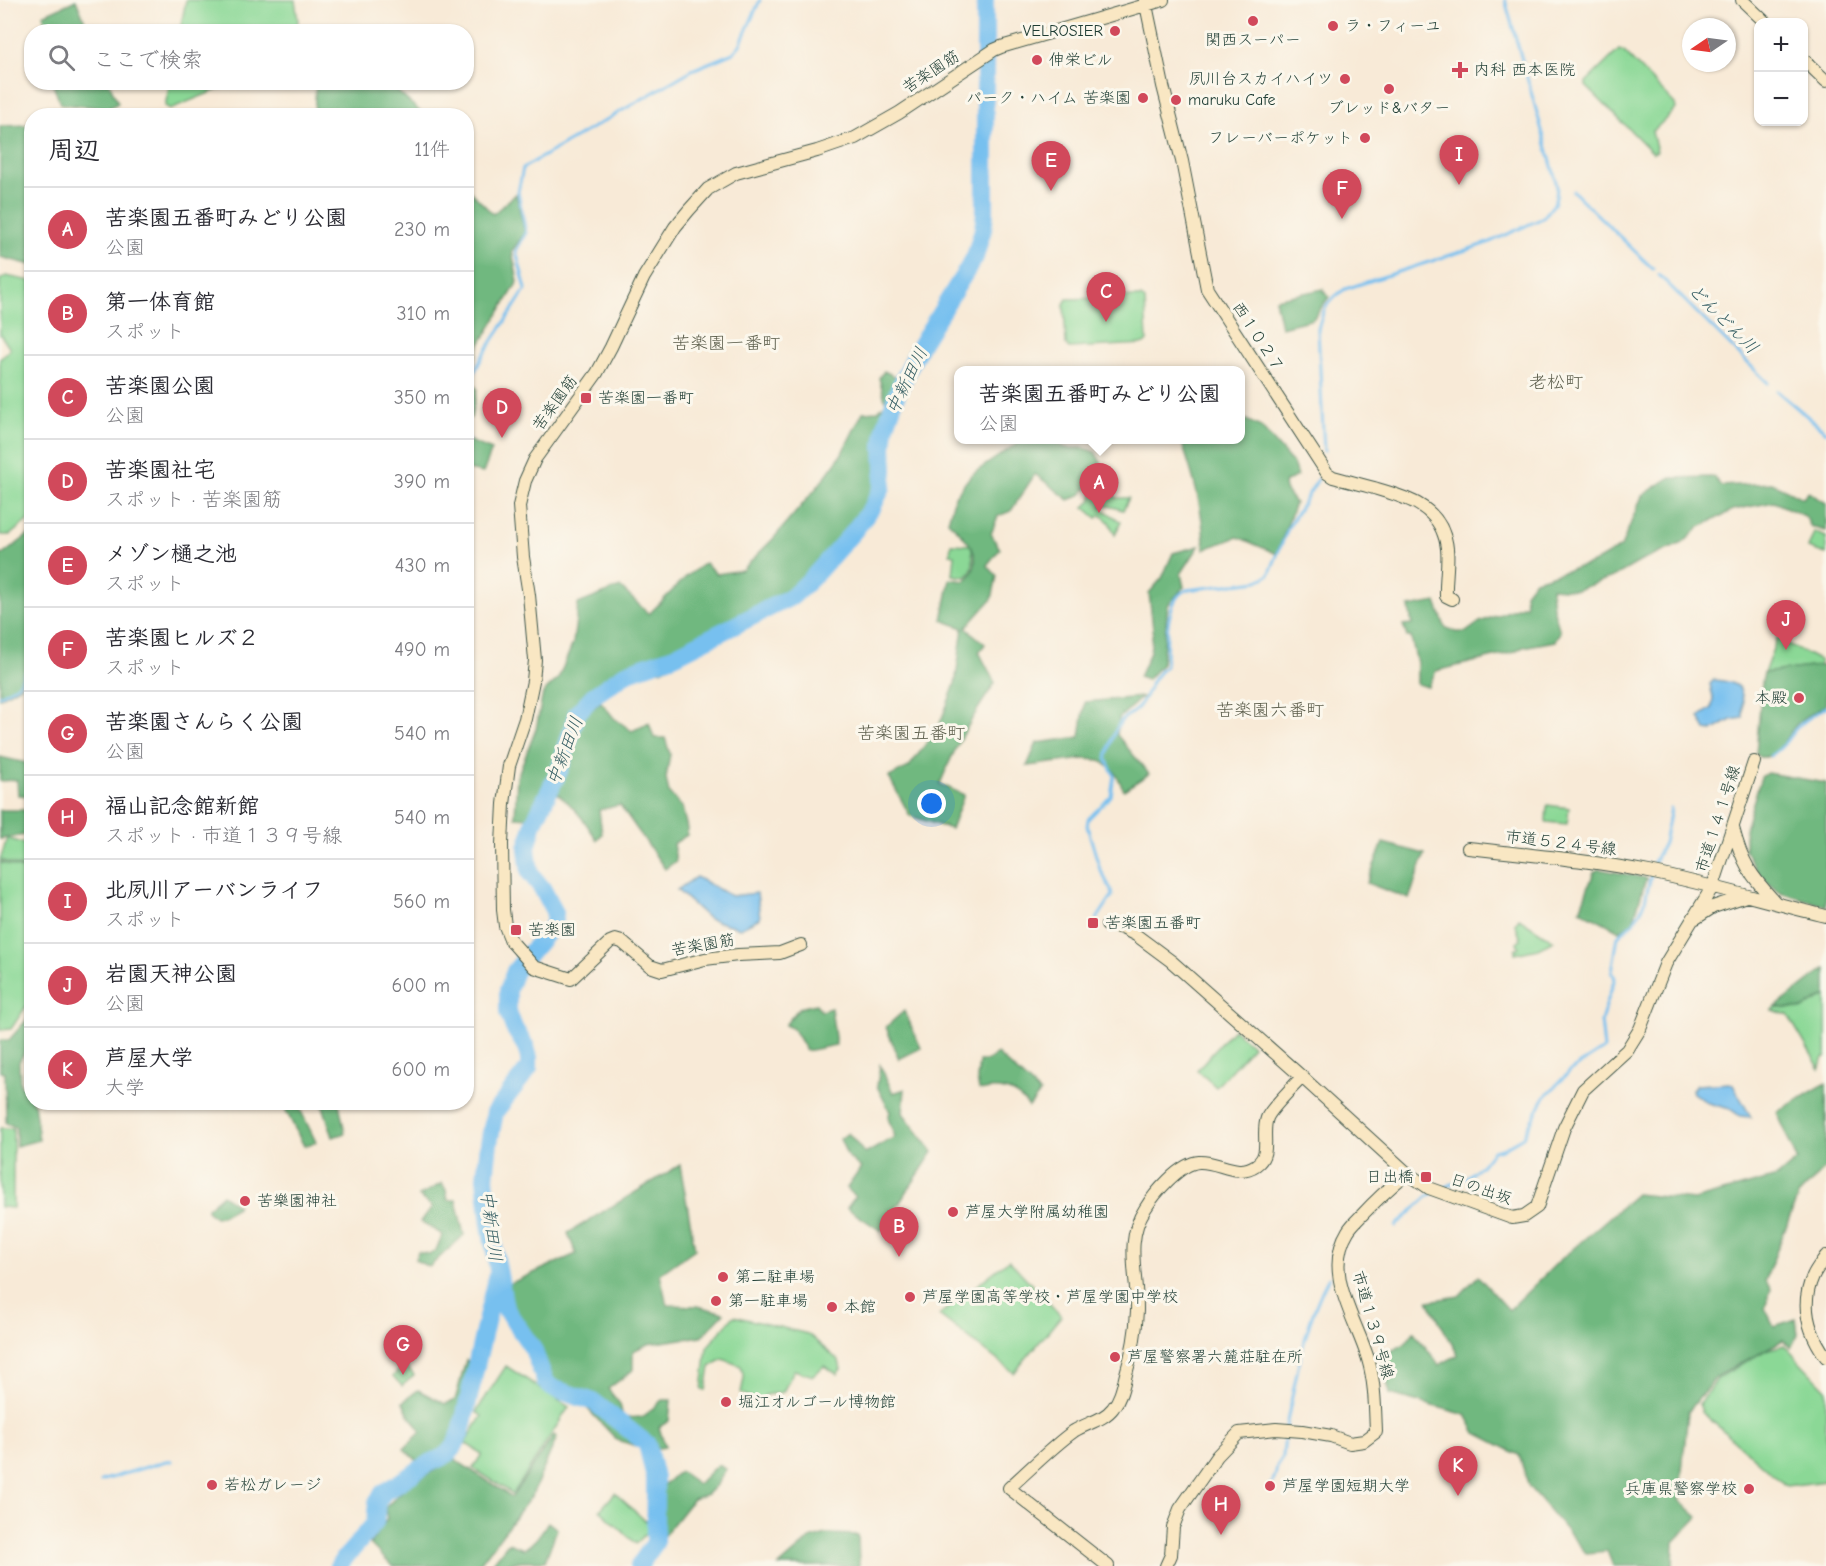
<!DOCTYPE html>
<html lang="ja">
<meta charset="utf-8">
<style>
:root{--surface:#fff;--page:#f7f7f7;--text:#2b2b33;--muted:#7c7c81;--line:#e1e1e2;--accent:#d1495b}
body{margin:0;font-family:"Comic Neue","Klee One",sans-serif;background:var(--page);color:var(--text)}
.controls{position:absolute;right:18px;top:18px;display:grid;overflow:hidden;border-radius:12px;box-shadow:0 2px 4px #0004}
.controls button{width:54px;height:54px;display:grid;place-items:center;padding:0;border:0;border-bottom:2px solid var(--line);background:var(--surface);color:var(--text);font:30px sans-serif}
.compass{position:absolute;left:1682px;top:18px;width:54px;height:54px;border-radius:50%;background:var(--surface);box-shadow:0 2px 4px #0004;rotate:257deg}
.you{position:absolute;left:932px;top:804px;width:21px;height:21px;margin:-15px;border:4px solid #fff;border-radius:50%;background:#1a73e8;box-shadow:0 0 0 9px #1a73e833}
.badge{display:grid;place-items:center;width:39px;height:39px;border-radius:50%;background:var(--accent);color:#fff;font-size:20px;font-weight:700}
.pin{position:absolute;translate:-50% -50px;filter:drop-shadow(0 2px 3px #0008)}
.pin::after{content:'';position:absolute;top:32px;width:21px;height:18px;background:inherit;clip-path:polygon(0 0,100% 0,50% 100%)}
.popup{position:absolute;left:954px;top:366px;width:291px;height:78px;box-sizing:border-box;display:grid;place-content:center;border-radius:12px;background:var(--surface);filter:drop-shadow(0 2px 4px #0005);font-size:20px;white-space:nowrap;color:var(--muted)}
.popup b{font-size:22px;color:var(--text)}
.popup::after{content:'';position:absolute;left:50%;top:100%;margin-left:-12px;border:12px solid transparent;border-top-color:var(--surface)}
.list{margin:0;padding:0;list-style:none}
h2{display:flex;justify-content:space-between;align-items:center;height:78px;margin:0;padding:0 24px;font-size:26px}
h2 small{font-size:20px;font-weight:400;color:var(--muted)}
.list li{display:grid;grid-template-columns:39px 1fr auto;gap:18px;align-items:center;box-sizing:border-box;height:84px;padding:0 24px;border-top:2px solid var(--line)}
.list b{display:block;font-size:22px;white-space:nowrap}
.list p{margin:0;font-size:20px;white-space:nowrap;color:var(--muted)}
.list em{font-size:20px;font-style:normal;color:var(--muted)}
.icon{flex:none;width:33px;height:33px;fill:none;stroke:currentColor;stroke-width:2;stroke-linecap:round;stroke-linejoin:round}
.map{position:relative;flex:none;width:1826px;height:1566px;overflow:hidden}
.search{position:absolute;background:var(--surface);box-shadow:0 2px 4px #0004;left:24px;top:24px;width:450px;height:66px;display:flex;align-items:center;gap:15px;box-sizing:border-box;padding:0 21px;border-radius:24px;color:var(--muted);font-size:22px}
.panel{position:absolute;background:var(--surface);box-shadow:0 2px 4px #0004;left:24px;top:108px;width:450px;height:1002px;border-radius:24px}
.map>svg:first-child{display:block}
</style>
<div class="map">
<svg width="1826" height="1566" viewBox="0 0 1826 1566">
<rect width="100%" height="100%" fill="#fbf7ec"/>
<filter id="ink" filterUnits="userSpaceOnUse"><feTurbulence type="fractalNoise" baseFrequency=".0167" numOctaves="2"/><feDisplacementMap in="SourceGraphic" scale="12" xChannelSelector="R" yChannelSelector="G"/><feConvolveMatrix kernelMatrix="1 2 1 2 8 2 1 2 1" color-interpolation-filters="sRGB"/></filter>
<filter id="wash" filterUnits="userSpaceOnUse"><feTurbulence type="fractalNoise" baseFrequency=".008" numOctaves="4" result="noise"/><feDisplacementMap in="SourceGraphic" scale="24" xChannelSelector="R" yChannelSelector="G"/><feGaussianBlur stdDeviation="1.35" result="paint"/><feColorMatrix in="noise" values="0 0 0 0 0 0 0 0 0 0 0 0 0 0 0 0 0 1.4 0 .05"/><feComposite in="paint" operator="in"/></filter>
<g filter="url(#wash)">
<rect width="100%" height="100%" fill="#f8ead7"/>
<!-- green -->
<path fill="#8bd896" stroke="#558a65" stroke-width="1.5" d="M186,0H295L298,21L296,31H180Z
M1619,50L1624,52L1675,104L1676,109L1652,132L1657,151L1653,153L1586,86V82Z
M170,83V82L234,83L170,109L165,106Z
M6,276L31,281L32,517L10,535H0V359L10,349L0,334V280Z
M1141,297L1145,300L1147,341L1144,344L1069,348L1066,345L1064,304L1067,299Z
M1111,490L1116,498H1129L1123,510L1102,504L1103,509L1121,522L1115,535L1109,522L1101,515L1097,518L1084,507L1091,501L1094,491Z
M1814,532L1826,537V554L1808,548Z
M951,544L971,545C973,557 976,568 966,577L953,575L955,555L950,554Z
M1777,638L1820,661L1819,666L1764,673Z
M1547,805L1569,808L1567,824L1546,822Z
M7,838L31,846V870L0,860Z
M0,862L32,872L31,999L11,1029L0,1030Z
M1519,918L1554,941L1538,949L1515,954V950L1519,948L1517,942L1521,939L1515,924Z
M1826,995V1056L1822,1059L1820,1069L1788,1015L1772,1010L1776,1007L1803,1009Z
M1233,1029L1253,1046L1216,1087L1197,1070Z
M0,1128H13V1208L0,1207Z
M1009,1260L1061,1316L1014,1373L939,1315Z
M734,1316L808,1334L839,1361L841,1369L837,1374L824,1366L813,1376L794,1370L783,1392L765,1395L761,1402L741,1393L744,1378L741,1366L723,1359L710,1367L706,1390H702L707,1347Z
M1784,1345L1826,1389V1481L1786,1486L1703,1413L1699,1404L1718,1378L1766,1350Z
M405,1365L414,1375L402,1386L393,1376Z
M506,1366L569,1407L513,1494L473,1468L482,1454L465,1443L482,1416L476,1412Z
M615,1493L652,1527L636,1544L600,1510Z"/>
<!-- forest -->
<path fill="#70b87f" stroke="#487a5a" stroke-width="1.5" d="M76,0L89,31H49L43,15Z
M316,82L388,83L424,115H314Z
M52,83H109L118,103L109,108L61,104Z
M31,125H32L31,265L0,257V126Z
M467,188L493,214L516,194L525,233L512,251L518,282L478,347L470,379L477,389L471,418H466Z
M1323,289L1329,297L1313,319L1281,327L1275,299Z
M884,371L900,379C891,400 877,424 876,446C876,461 881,474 877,489L815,567L784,594L729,624L686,658L661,670H621L582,704L587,713L601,702L614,718L632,731L649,723L654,738H665L670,754L666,778L669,793L682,807L687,828V835L673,844L676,861L665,869L620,805L599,810L602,834L597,840C583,818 573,805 552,789L529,818L515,817L517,777L536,729L543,693L558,679L573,643L578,604L620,587L649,614L687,576L705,563L717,574L742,570L773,539L819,485L841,455L863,412L878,411L886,403L879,378Z
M1240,417L1261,427L1290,460L1294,466L1297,476L1284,483L1285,490L1295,503L1277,554L1238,537L1204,549C1204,511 1193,475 1181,440H1240Z
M467,440L492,450L483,473L467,470Z
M1022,440H1050L1066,448H1084L1095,452L1112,482L1091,485L1079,496L1069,500L1035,474L1011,511L998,516L991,534L1000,549L987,565L997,576L992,599L966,628L985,644L979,652L995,683C973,715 954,748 940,784L964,795L951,829L910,816L889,777L909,767L939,726L955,684L963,628L942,620L950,579L965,581C989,558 966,538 948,521L955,496L971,475Z
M1714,477L1721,486L1772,483L1803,498L1808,492L1826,503V531L1811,527L1805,516L1774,502L1733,510L1700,527L1683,543L1641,561L1615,576L1577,590L1551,588L1553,608L1560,632L1555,641L1523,647L1515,652L1436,671L1428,687L1417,684V663L1411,637H1407L1403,625L1412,624L1409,607L1436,602L1445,627L1455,632H1466L1480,622L1522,606H1526L1525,593L1535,580L1593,563L1621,547L1642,496L1669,478Z
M31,533V662L20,686L0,698V554L2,555Z
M1199,546L1181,574L1184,587L1168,605L1162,664L1147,680L1139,677L1150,652L1153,629L1149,593L1162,578L1173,553Z
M1826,665V705C1816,711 1806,716 1797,724C1786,735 1779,760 1759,757L1756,753L1762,682L1764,673Z
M1142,697L1119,718L1117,735L1149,774L1124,790L1114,771L1100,760L1083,759L1027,766L1037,743L1080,737L1085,702Z
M0,757L31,764V796L18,795L17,780L0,781Z
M1767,773L1826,783V906L1777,891L1758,873L1745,850V829L1761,777Z
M0,810H31V834L0,839Z
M1383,843L1425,854L1409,899L1367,883Z
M1599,869L1646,878L1633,922L1620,931L1580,910L1594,872Z
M1826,968V995L1803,1009L1776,1007Z
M816,1004L821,1011L831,1008L836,1045L806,1051L793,1029L785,1025L799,1008Z
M904,1011L921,1048L899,1059L886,1027Z
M30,1016L31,1018V1041L19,1062L20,1085L31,1088L32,1102L34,1103L39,1140L16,1146V1127L6,1123L5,1073L0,1072V1040H9Z
M997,1054L1040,1093L1029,1107C1019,1094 1006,1087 989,1089C986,1090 982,1091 979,1090L977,1079L979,1061H987Z
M880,1065L893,1093L905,1089L903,1113L933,1152L881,1231L847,1208L855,1197L847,1188L861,1168L848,1157L840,1139L848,1133L865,1154L895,1137L888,1118L890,1112L877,1086Z
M1826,1083V1167L1798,1196L1765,1281L1771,1289L1765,1308L1774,1326L1796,1319L1798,1334L1791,1348L1783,1340L1716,1377L1688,1412L1679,1500L1698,1517L1674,1542L1673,1566H1613L1607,1551L1586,1553L1529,1487L1519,1455L1476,1433L1466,1415L1390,1394L1381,1356L1405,1344L1414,1332L1439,1365L1458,1355L1428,1301L1459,1296L1478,1276L1509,1310L1559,1261L1636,1194L1694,1200L1777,1177L1797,1160L1777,1112Z
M282,1103H297L316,1142L304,1146Z
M322,1103H339L345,1133L333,1137Z
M680,1165L695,1249L660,1274L667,1305L698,1306L724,1313L702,1336L648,1344L633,1351V1370L608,1389L620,1404L623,1418L643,1417L662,1400H671L669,1421L659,1427L665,1447L650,1450L617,1440L586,1407L568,1402L509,1325V1284L576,1254L568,1233Z
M442,1183L446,1190L448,1200H456L464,1235L429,1267L415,1260L418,1252L430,1254L436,1250L443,1235L421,1222L432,1207L419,1196Z
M222,1195L237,1205V1207L221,1216L215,1217L207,1210V1208Z
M466,1360L472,1363L461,1425L452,1445L421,1464L404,1449L421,1432L408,1413L403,1402L418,1390L445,1404L455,1400Z
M554,1435L557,1437L532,1495L478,1566H392L370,1544L387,1519L385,1508L407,1486L454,1459L512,1497Z
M717,1465L726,1469L717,1484L707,1494L693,1499L658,1543L657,1473L664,1484C671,1481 674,1473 681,1472L698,1484Z
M548,1522L557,1529L545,1561H521L498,1566H490L508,1543L524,1549C535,1543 541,1532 548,1522Z
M826,1534L858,1535L859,1566H779L810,1539Z"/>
<!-- water -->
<path fill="#77c0ef" stroke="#4b7e92" stroke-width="1.5" d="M1714,680C1744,682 1743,690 1743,718L1731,720L1712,731L1706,730L1699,717L1712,708L1713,698L1710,684Z
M696,877L731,896L757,893L760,918L740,928L709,919L677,890Z
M1730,1083L1733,1085L1751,1117L1740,1116L1730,1109L1708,1103L1693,1093L1692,1090L1697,1085Z"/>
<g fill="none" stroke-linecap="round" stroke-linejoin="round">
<!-- stream -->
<path stroke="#77c0ef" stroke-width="3" d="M1573,191L1653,269
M1659,275L1768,383
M1777,391L1826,432
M466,426L474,373L482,357L526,289L516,251L526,233L518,192L523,168L692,70L733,53L740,45L760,0
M466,429L468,439L466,442
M1324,451L1318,329C1324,307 1326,302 1345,289L1488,243L1543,218L1554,204L1556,197L1557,187L1554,173L1505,0
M0,696L19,684L24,674L32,665
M1770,756C1785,746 1784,743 1794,731C1802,721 1815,714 1826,707
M1652,869L1653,864L1664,843L1671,809
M1097,919L1112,896L1111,890L1100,869L1087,826L1088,819L1111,796L1114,775L1106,759C1110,746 1113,731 1122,720C1128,714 1136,712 1140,705C1151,689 1149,680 1166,666C1166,647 1166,609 1179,595C1181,593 1185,591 1187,590L1258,581L1269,575L1289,526L1318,479
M1444,1188L1468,1176L1481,1166L1493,1151L1502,1149L1523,1137L1544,1098L1571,1070L1604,1049L1601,1021L1615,978L1612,972L1618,936L1633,923L1644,905L1651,875
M1396,1226L1428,1196L1432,1194
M1286,1427C1296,1377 1304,1323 1329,1277
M101,1481L166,1461H172
M1270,1489L1276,1473L1277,1466L1283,1457L1285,1434"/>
<!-- river -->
<path stroke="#77c0ef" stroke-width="18" d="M338,1566L375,1523L377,1502L383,1493L429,1463L443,1457L453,1449L461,1432L496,1278
M639,1566L655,1543V1478L647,1444L594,1402L552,1388L545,1381L533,1349L505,1308L490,1225L485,1178L489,1143L495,1112L529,1068V1058L526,1047L514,1028L508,1012V990L515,971L554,924L555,913L542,888L530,873L527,848L534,822L560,769L577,713L593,696L628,672L674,656L793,596L813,577L854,531L873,506L882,487L884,470L883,446L885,428L898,391L921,344L975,257L983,229L985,213V0"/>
</g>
</g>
<g filter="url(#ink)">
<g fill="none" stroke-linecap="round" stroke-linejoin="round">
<defs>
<path id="secondary" d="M1145,0L1163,86L1182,161L1207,289L1327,473L1333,477C1347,481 1360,484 1374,488C1402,496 1434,504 1444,535C1451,554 1445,576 1446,596L1452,599
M1742,0L1765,22
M1804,60L1826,81
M1733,828C1742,863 1751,876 1775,902
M1468,848C1529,855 1590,860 1649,872C1709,884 1767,902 1826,916
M1696,918L1713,907L1746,896
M1107,925L1122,928L1136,935L1171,961L1302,1077L1407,1173L1429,1188L1512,1218L1524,1216L1537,1207L1564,1128L1583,1090L1627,1050L1640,1029L1666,963L1713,886L1754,762
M801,945L780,953L738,955L705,959L662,970L650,966L622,942L615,940L610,942L571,979L534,967L511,941L505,926L503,910L502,844L504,804L509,766L525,719L533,681L535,660L529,595L523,557L519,506L525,481L535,459L597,373L611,347L644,277L675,227L689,210L708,189L736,173L817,151L855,138L899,113L994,50L1001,47L1163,0
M1826,1256C1822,1262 1816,1269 1813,1276C1800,1305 1808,1332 1826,1357
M1108,1566L1009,1488C1029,1470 1053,1446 1074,1431C1087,1423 1104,1420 1113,1408C1121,1398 1123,1386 1126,1374C1132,1354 1136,1333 1137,1311C1138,1276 1124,1241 1145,1209C1154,1194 1180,1163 1199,1162C1219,1161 1237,1178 1256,1165C1272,1154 1261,1134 1267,1118C1271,1108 1294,1086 1302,1077
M1166,1566L1171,1555L1173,1527L1180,1509L1217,1456L1239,1433L1276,1429L1302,1431L1331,1436L1350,1443L1364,1441L1376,1432C1375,1407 1375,1383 1368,1359C1356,1318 1322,1273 1348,1231C1351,1226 1356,1221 1360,1217C1375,1201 1390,1187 1407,1173"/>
</defs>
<!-- secondary casing -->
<use href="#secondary" stroke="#40574c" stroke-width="14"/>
<!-- secondary -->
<use href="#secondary" stroke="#f9e7c3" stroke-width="12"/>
</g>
</g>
<!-- markers -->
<g fill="#d1495b" stroke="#fbf7ec" stroke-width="2">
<circle cx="1253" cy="21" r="6"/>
<circle cx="1333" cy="26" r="6"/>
<circle cx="1115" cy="31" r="6"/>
<circle cx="1037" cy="60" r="6"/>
<path d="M1457 61h6v6h6v6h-6v6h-6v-6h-6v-6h6z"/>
<circle cx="1345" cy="79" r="6"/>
<circle cx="1389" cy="89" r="6"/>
<circle cx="1143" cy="98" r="6"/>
<circle cx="1176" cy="100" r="6"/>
<circle cx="1365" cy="138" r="6"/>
<rect x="580" y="392" width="12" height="12" rx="3"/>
<circle cx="1799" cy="698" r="6"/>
<rect x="1087" y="917" width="12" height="12" rx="3"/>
<rect x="510" y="924" width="12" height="12" rx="3"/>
<rect x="1420" y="1171" width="12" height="12" rx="3"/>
<circle cx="245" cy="1201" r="6"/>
<circle cx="953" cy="1212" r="6"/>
<circle cx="723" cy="1277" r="6"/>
<circle cx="910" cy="1297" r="6"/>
<circle cx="716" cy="1301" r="6"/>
<circle cx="832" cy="1307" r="6"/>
<circle cx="1115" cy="1357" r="6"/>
<circle cx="726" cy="1402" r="6"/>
<circle cx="212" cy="1485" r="6"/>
<circle cx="1270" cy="1486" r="6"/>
<circle cx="1749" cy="1489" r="6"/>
</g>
<g text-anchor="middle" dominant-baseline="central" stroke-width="6" stroke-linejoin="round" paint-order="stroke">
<!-- poi labels -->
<g font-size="16" fill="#1f3d34" stroke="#fbf7ec" text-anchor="start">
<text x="1345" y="26">ラ・フィーユ</text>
<text x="1103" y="31" text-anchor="end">VELROSIER</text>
<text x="1253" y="40" text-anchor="middle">関西スーパー</text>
<text x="1049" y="60">伸栄ビル</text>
<text x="1474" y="70">内科 西本医院</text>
<text x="1333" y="79" text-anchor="end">夙川台スカイハイツ</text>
<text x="1131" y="98" text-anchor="end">パーク・ハイム 苦楽園</text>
<text x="1188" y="100">maruku Cafe</text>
<text x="1389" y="108" text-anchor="middle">ブレッド&amp;バター</text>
<text x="1353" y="138" text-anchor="end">フレーバーポケット</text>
<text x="598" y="398">苦楽園一番町</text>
<text x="1787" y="698" text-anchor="end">本殿</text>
<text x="1105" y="923">苦楽園五番町</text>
<text x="528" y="930">苦楽園</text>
<text x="1414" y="1177" text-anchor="end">日出橋</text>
<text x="257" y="1201">苦樂園神社</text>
<text x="965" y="1212">芦屋大学附属幼稚園</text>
<text x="735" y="1277">第二駐車場</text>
<text x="922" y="1297">芦屋学園高等学校・芦屋学園中学校</text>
<text x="728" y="1301">第一駐車場</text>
<text x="844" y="1307">本館</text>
<text x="1127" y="1357">芦屋警察署六麓荘駐在所</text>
<text x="738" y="1402">堀江オルゴール博物館</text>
<text x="224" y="1485">若松ガレージ</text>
<text x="1282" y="1486">芦屋学園短期大学</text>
<text x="1737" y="1489" text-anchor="end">兵庫県警察学校</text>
</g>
<!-- street labels -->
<g font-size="16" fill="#1f3d34" stroke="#fbf7ec">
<text transform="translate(931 72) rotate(-33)">苦楽園筋</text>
<text transform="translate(1258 337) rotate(57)">西１０２７</text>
<text transform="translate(555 403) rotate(-54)">苦楽園筋</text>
<text transform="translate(1718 819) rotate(-72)">市道１４１号線</text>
<text transform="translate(1561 843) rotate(7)">市道５２４号線</text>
<text transform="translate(703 945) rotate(-10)">苦楽園筋</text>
<text transform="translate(1481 1189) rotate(19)">日の出坂</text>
<text transform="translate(1373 1325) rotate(74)">市道１３９号線</text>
</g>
<!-- water labels -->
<g font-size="18" font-style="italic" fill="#355e63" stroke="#fbf7ec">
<text transform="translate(1723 319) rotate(45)">どんどん川</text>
<text transform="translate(907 381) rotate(-64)">中新田川</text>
<text transform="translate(565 751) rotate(-69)">中新田川</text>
<text transform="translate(491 1226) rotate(83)">中新田川</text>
</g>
<!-- neighbourhood labels -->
<g font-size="18" fill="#5c5e4c" stroke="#fbf7ec">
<text x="726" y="343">苦楽園一番町</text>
<text x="1556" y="382">老松町</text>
<text x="1270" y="710">苦楽園六番町</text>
<text x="911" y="733">苦楽園五番町</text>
</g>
</g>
</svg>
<div class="controls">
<button>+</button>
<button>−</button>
</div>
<svg class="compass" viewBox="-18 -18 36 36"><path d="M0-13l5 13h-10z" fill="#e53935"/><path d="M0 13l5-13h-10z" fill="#7c7c81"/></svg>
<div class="you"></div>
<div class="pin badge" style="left:1099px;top:513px">A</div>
<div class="popup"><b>苦楽園五番町みどり公園</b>公園</div>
<div class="pin badge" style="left:899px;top:1257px">B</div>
<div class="pin badge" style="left:1106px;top:322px">C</div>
<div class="pin badge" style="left:502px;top:438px">D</div>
<div class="pin badge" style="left:1051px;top:191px">E</div>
<div class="pin badge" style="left:1342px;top:219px">F</div>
<div class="pin badge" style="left:403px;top:1375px">G</div>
<div class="pin badge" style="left:1221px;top:1535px">H</div>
<div class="pin badge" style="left:1459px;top:185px">I</div>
<div class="pin badge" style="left:1786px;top:650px">J</div>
<div class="pin badge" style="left:1458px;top:1496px">K</div>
<div class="search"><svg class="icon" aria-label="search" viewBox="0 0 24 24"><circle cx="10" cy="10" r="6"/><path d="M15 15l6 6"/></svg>ここで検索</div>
<section class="panel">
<h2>周辺<small>11件</small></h2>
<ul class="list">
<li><span class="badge">A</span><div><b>苦楽園五番町みどり公園</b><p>公園</p></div><em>230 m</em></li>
<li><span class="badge">B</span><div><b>第一体育館</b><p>スポット</p></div><em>310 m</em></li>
<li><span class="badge">C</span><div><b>苦楽園公園</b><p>公園</p></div><em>350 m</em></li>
<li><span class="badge">D</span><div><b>苦楽園社宅</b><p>スポット · 苦楽園筋</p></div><em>390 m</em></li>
<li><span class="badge">E</span><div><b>メゾン樋之池</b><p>スポット</p></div><em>430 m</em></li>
<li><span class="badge">F</span><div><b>苦楽園ヒルズ２</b><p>スポット</p></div><em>490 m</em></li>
<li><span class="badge">G</span><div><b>苦楽園さんらく公園</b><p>公園</p></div><em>540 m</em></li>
<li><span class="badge">H</span><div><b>福山記念館新館</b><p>スポット · 市道１３９号線</p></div><em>540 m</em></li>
<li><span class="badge">I</span><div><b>北夙川アーバンライフ</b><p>スポット</p></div><em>560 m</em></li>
<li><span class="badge">J</span><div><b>岩園天神公園</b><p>公園</p></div><em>600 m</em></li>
<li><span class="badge">K</span><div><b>芦屋大学</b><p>大学</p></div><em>600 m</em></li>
</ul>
</section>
</div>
